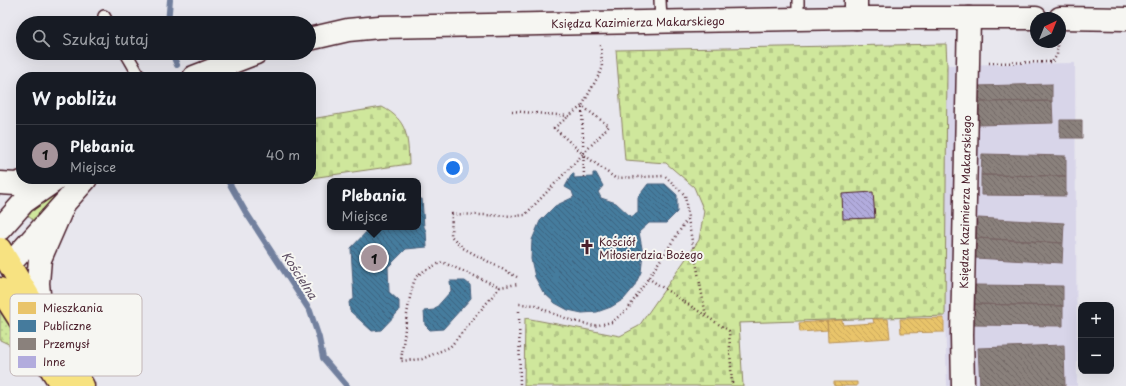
<!DOCTYPE html>
<html lang="pl">
<meta charset="utf-8">
<style>
:root{--surface:#171b24;--page:#242831;--text:#f1f3f6;--muted:#9ea1a6;--line:#363941;--accent:#a6949b}
body{margin:0;font-family:"Playpen Sans",sans-serif;background:var(--page);color:var(--text)}
.controls{position:absolute;right:12px;bottom:12px;display:grid;overflow:hidden;border-radius:8px;box-shadow:0 4px 16px #0002}
.controls button{width:36px;height:36px;display:grid;place-items:center;padding:0;border:0;border-bottom:1px solid var(--line);background:var(--surface);color:var(--text);font:20px sans-serif}
.compass{position:absolute;left:1030px;top:12px;width:36px;height:36px;border-radius:50%;background:var(--surface);box-shadow:0 4px 16px #0002;rotate:43deg}
.you{position:absolute;left:453px;top:168px;width:14px;height:14px;margin:-10px;border:3px solid #fff;border-radius:50%;background:#1a73e8;box-shadow:0 0 0 6px #1a73e833}
.badge{display:grid;place-items:center;width:26px;height:26px;border-radius:50%;background:var(--accent);color:#111;font-size:13px;font-weight:700}
.pin{position:absolute;translate:-50% -50%;border:2px solid #fff;box-shadow:0 1px 4px #0006}
.popup{position:absolute;left:327px;top:178px;width:94px;height:52px;box-sizing:border-box;display:grid;place-content:center;border-radius:8px;background:var(--surface);filter:drop-shadow(0 1px 3px #0005);font-size:13px;white-space:nowrap;color:var(--muted)}
.popup b{font-size:15px;color:var(--text)}
.popup::after{content:'';position:absolute;left:50%;top:100%;margin-left:-8px;border:8px solid transparent;border-top-color:var(--surface)}
.list{margin:0;padding:0;list-style:none}
h2{display:flex;justify-content:space-between;align-items:center;height:52px;margin:0;padding:0 16px;font-size:17px}
h2 small{font-size:13px;font-weight:400;color:var(--muted)}
.list li{display:grid;grid-template-columns:26px 1fr auto;gap:12px;align-items:center;box-sizing:border-box;height:60px;padding:0 16px;border-top:1px solid var(--line)}
.list b{display:block;font-size:15px;white-space:nowrap}
.list p{margin:0;font-size:13px;white-space:nowrap;color:var(--muted)}
.list em{font-size:13px;font-style:normal;color:var(--muted)}
.icon{flex:none;width:22px;height:22px;fill:none;stroke:currentColor;stroke-width:2;stroke-linecap:round;stroke-linejoin:round}
.map{position:relative;flex:none;width:1126px;height:386px;overflow:hidden}
.search{position:absolute;background:var(--surface);box-shadow:0 4px 16px #0002;left:16px;top:16px;width:300px;height:44px;display:flex;align-items:center;gap:10px;box-sizing:border-box;padding:0 14px;border-radius:22px;color:var(--muted);font-size:15px}
.panel{position:absolute;background:var(--surface);box-shadow:0 4px 16px #0002;left:16px;top:72px;width:300px;height:112px;border-radius:16px}
.map>svg:first-child{display:block}
</style>
<div class="map">
<svg width="1126" height="386" viewBox="0 0 1126 386">
<defs>
<pattern id="grass-dots" width="8" height="8" patternUnits="userSpaceOnUse"><rect width="8" height="8" fill="#cfe79c"/><path d="M2 2h.1M6 6h.1" fill="none" stroke="#b3c687" stroke-width="1.8" stroke-linecap="round"/></pattern>
<pattern id="cemetery-stones" width="16" height="16" patternUnits="userSpaceOnUse"><rect width="16" height="16" fill="#cfe79c"/><path d="M2 7V4a2 2 0 0 1 4 0v3zM10 15v-3a2 2 0 0 1 4 0v3z" fill="#b3c687"/></pattern>
<pattern id="homes-back-hatch" width="6" height="6" patternUnits="userSpaceOnUse"><rect width="6" height="6" fill="#e9c46a"/><path d="M-1 5l2 2M0 0l6 6M5-1l2 2" fill="none" stroke="#c9a85c"/></pattern>
<pattern id="public-back-hatch" width="6" height="6" patternUnits="userSpaceOnUse"><rect width="6" height="6" fill="#457b9d"/><path d="M-1 5l2 2M0 0l6 6M5-1l2 2" fill="none" stroke="#3c6480"/></pattern>
<pattern id="industry-back-hatch" width="6" height="6" patternUnits="userSpaceOnUse"><rect width="6" height="6" fill="#8a817c"/><path d="M-1 5l2 2M0 0l6 6M5-1l2 2" fill="none" stroke="#736966"/></pattern>
<pattern id="building-back-hatch" width="6" height="6" patternUnits="userSpaceOnUse"><rect width="6" height="6" fill="#b2acdd"/><path d="M-1 5l2 2M0 0l6 6M5-1l2 2" fill="none" stroke="#938bb3"/></pattern>
</defs>
<rect width="100%" height="100%" fill="#e8e7ee"/>
<filter id="ink" filterUnits="userSpaceOnUse"><feTurbulence type="fractalNoise" baseFrequency=".025" numOctaves="2"/><feDisplacementMap in="SourceGraphic" scale="8" xChannelSelector="R" yChannelSelector="G"/><feConvolveMatrix kernelMatrix="1 2 1 2 8 2 1 2 1" color-interpolation-filters="sRGB"/></filter>
<g filter="url(#ink)">
<!-- built -->
<path fill="#d8d5e9" d="M1075,63L1077,386H947L945,316L947,65Z"/>
<!-- grass -->
<path fill="url(#grass-dots)" stroke="#8c8364" d="M69,179H76L36,223L24,212Z
M0,307L28,350L25,352L0,340Z"/>
<!-- cemetery -->
<path fill="url(#cemetery-stones)" stroke="#8c8364" d="M946,44L947,65L945,316L739,323L743,386H524L525,318L620,336L639,326L699,240L704,211L694,187L666,163L625,160L616,50Z
M382,107C408,120 408,138 409,164L311,178V119Z"/>
<!-- homes -->
<path fill="url(#homes-back-hatch)" stroke="#b99257" d="M944,318V332L901,333L900,319Z
M873,319H888L890,338L828,342L827,321L842,320L843,325L874,323Z
M827,321L828,330L800,332L799,323Z
M834,382H857V386H834Z"/>
<!-- public -->
<path fill="url(#public-back-hatch)" stroke="#465f7b" d="M593,173H596L603,186L598,192L601,198L616,203L631,217L638,213V197L648,184H665L677,195V212L666,223H649L639,232L643,254L641,272L634,287L624,299L611,307L597,312L582,313L568,310L555,303L543,292L535,277L531,259L532,240L540,221L555,206L574,197L572,191L565,187L572,174H574V178L593,177Z
M418,199H422L424,227L426,231L427,247L406,249L388,267L389,292L399,301V311L381,330L372,331L350,311L349,302L354,299L351,248L371,227H418Z
M450,281H465L470,285L471,298L443,329L430,330L425,325L424,311L434,310L451,291Z"/>
<!-- industry -->
<path fill="url(#industry-back-hatch)" stroke="#776464" d="M1052,84V101L978,102L977,86Z
M1052,101L1053,123L978,125V102Z
M1060,120H1082V138H1060Z
M982,154L1066,156V176L981,175Z
M981,175L1066,176V196L981,195Z
M978,218L1064,223L1063,243L976,238Z
M976,238L1063,243L1062,263L975,258Z
M973,285L1063,286V306L973,304Z
M973,304L1063,306V326L973,325Z
M1064,345L1065,386H980L978,348Z"/>
<g fill="none" stroke-linecap="round" stroke-linejoin="round">
<!-- stream -->
<path stroke="#72809e" stroke-width="6" d="M168,23L170,0
M172,53L177,65
M227,179L245,211L310,311L319,338L323,358L347,386"/>
</g>
<!-- building -->
<path fill="url(#building-back-hatch)" stroke="#4a1f2b" d="M873,192L875,218L843,219L842,194Z"/>
<g fill="none" stroke-linecap="round" stroke-linejoin="round">
<defs>
<path id="service" d="M660,0L661,21
M798,0V19
M104,16L108,23
M126,53L140,77"/>
<path id="minor" d="M856,0V18
M963,386L962,335L969,18"/>
<path id="tertiary" d="M1060,18L1126,19
M309,39L348,30L379,27L850,18H1036
M194,77L256,53
M0,183L16,184L30,179
M0,229L24,202L57,179
M10,264L86,179
M41,316L38,283L40,259L64,204"/>
<path id="primary" d="M0,249L83,386
M0,289L62,386"/>
</defs>
<!-- service casing -->
<use href="#service" stroke="#4a1f2b" stroke-width="14"/>
<!-- minor casing -->
<use href="#minor" stroke="#4a1f2b" stroke-width="25"/>
<!-- tertiary casing -->
<use href="#tertiary" stroke="#4a1f2b" stroke-width="25"/>
<!-- primary casing -->
<use href="#primary" stroke="#4a1f2b" stroke-width="25"/>
<!-- path -->
<path stroke="#4a1f2b" stroke-width="2.5" stroke-dasharray="1 3" stroke-linecap="butt" d="M989,63L1052,62L1057,55L1058,42
M512,111L569,116L582,106L609,126L583,154L554,128L569,116
M584,177L582,106L602,69L601,45
M688,219L706,316
M517,277L463,248L451,236L452,214L514,216L525,215L583,154L615,178L665,176L685,195L688,218L628,309L612,322L594,326L570,320L545,310L536,305L519,304
M648,278L729,331L732,386
M500,287L450,347L422,359L401,361C403,346 409,285 417,276C422,271 436,265 442,262L500,287L518,284
M519,311L520,386"/>
<!-- service -->
<use href="#service" stroke="#f6f6f2" stroke-width="11"/>
<!-- minor -->
<use href="#minor" stroke="#f6f6f2" stroke-width="22"/>
<!-- tertiary -->
<use href="#tertiary" stroke="#f6f6f2" stroke-width="22"/>
<!-- primary -->
<use href="#primary" stroke="#f7e281" stroke-width="22"/>
</g>
</g>
<!-- icons -->
<defs>
<symbol id="church-bare" viewBox="-9 -9 18 18"><path d="M-1.2-6h2.4v3.5h3.3v2.4h-3.3V6h-2.4V-.1h-3.3v-2.4h3.3Z" fill="#4a1f2b" stroke="#f6f6f2" stroke-width="2.5" paint-order="stroke"/></symbol>
</defs>
<g fill-rule="evenodd">
<use href="#church-bare" x="576" y="236" width="22" height="22"/>
</g>
<g text-anchor="middle" dominant-baseline="central" stroke-width="4" stroke-linejoin="round" paint-order="stroke">
<!-- street labels -->
<g font-size="11" fill="#4a1f2b" stroke="#f6f6f2">
<text transform="translate(638 22) rotate(-1)">Księdza Kazimierza Makarskiego</text>
<text transform="translate(965 202) rotate(-89)">Księdza Kazimierza Makarskiego</text>
</g>
<!-- poi labels -->
<g font-size="11" fill="#4a1f2b" stroke="#f6f6f2" text-anchor="start">
<text x="599" y="241">Kościół<tspan x="599" dy="13">Miłosierdzia Bożego</tspan></text>
</g>
<!-- water labels -->
<g font-size="12" font-style="italic" fill="#5e4f64" stroke="#f6f6f2">
<text transform="translate(300 275) rotate(57)">Kościelna</text>
</g>
</g>
<!-- legend -->
<rect x="10" y="294" width="132" height="82" rx="6" fill="#f6f6f2" stroke="#c2b6b6" stroke-width="1"/>
<rect x="18" y="302" width="18" height="12" fill="#e9c46a"/>
<rect x="18" y="320" width="18" height="12" fill="#457b9d"/>
<rect x="18" y="338" width="18" height="12" fill="#8a817c"/>
<rect x="18" y="356" width="18" height="12" fill="#b2acdd"/>
<g font-size="11" fill="#4a1f2b">
<text x="43" y="312">Mieszkania</text>
<text x="43" y="330">Publiczne</text>
<text x="43" y="348">Przemysł</text>
<text x="43" y="366">Inne</text>
</g>
</svg>
<div class="controls">
<button>+</button>
<button>−</button>
</div>
<svg class="compass" viewBox="-18 -18 36 36"><path d="M0-13l5 13h-10z" fill="#e53935"/><path d="M0 13l5-13h-10z" fill="#9ea1a6"/></svg>
<div class="you"></div>
<div class="pin badge" style="left:374px;top:258px">1</div>
<div class="popup"><b>Plebania</b>Miejsce</div>
<div class="search"><svg class="icon" aria-label="search" viewBox="0 0 24 24"><circle cx="10" cy="10" r="6"/><path d="M15 15l6 6"/></svg>Szukaj tutaj</div>
<section class="panel">
<h2>W pobliżu<small></small></h2>
<ul class="list">
<li><span class="badge">1</span><div><b>Plebania</b><p>Miejsce</p></div><em>40 m</em></li>
</ul>
</section>
</div>
